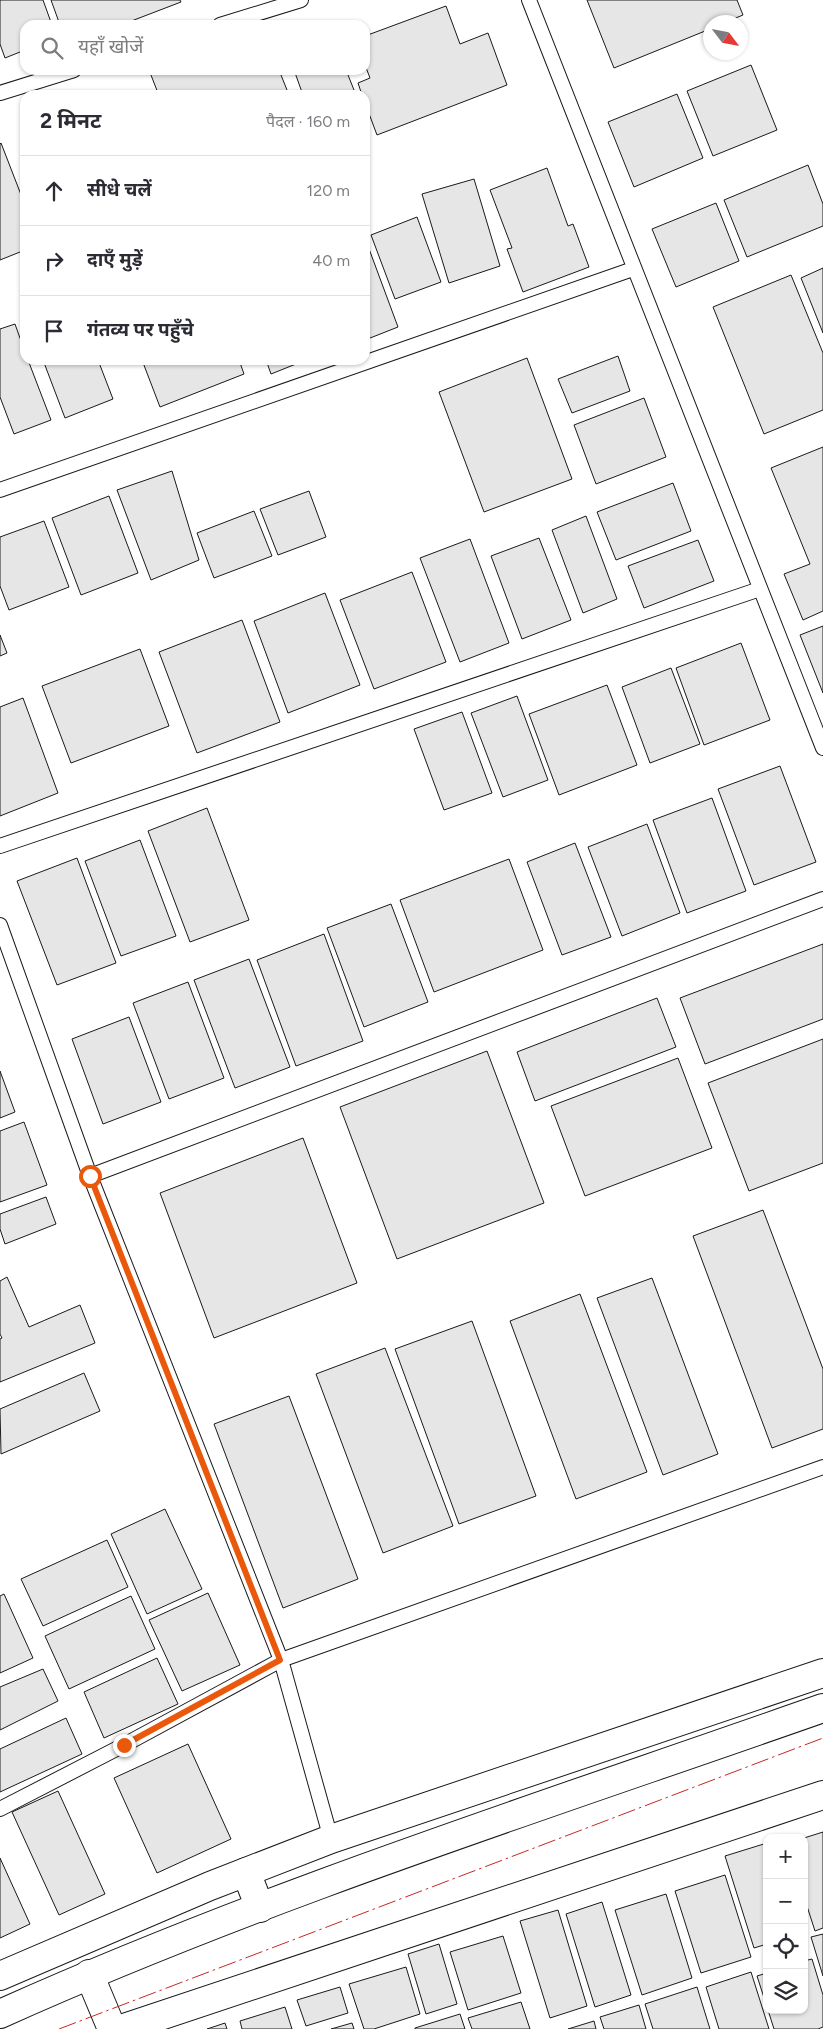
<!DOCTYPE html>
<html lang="hi">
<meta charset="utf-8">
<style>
:root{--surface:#fff;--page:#f7f7f7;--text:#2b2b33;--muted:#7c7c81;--line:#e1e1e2}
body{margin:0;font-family:Figtree,"Noto Sans Devanagari",sans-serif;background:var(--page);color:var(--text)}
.controls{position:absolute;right:15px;bottom:15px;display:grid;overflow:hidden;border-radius:10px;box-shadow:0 1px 4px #0004}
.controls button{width:45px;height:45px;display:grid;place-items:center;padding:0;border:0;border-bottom:1px solid var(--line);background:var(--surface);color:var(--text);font:25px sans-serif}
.compass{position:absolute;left:703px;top:15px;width:45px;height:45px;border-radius:50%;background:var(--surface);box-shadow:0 1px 4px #0004;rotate:122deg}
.stop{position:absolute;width:15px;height:15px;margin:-11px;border:4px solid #ea580c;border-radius:50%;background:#fff}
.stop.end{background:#ea580c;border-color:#fff;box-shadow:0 1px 5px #0008}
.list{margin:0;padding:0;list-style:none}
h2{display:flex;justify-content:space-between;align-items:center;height:65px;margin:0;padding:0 20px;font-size:21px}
h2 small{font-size:16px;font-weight:400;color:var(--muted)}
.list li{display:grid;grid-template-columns:32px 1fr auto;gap:15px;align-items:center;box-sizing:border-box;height:70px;padding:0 20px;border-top:1px solid var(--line)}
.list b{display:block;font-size:19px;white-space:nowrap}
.list em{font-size:16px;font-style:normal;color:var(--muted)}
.icon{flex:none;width:28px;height:28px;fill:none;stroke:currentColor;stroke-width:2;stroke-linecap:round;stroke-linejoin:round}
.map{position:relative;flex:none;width:823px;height:2029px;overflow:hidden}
.search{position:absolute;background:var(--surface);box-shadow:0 1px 4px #0004;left:20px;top:20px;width:350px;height:55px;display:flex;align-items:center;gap:12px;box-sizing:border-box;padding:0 18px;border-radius:15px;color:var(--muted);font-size:19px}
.panel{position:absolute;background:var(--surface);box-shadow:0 1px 4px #0004;left:20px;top:90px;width:350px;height:275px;border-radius:15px}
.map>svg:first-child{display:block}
</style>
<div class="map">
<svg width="823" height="2029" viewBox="0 0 823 2029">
<rect width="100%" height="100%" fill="#fff"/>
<!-- building -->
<path fill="#e6e6e6" stroke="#1a1a1a" d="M0,0H43L52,25H25V50L5,58L0,44Z
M51,0H180L181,2L121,25H60Z
M587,0H737L743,15L726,22H710V29L614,68Z
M446,6L460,44L488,33L507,85L377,135L365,103V95H362L358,83L370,78L365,65V36Z
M751,65L777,130L713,156L687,91Z
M149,70H213V72L219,70H279L289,95H155L158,93Z
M294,70H346L356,95H303Z
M677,94L703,158L634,187L608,122Z
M1,143L25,205V250L0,260V144Z
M808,165L823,204V226L747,257L724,200Z
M547,168L568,226L573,224L589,267L523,292L507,249L512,248L490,190Z
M474,179L500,266L449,283L422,194Z
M716,203L739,261L676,287L652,229Z
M417,217L441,282L395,299L371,235Z
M365,238L398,327L365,340Z
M823,268V333L801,278Z
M791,275L823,353V410L764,434L713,307Z
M15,324L25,352V360H28L51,420L14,434L0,397V329Z
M618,356L630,391L572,413L558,379Z
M527,358L572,479L484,512L439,392Z
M43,360H98L113,399L65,418Z
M142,360H239L244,374L160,407Z
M266,360H306L271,374Z
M644,398L666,457L596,484L574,425Z
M823,447V611L803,620L784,574L810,564L771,468Z
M172,471L199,560L151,580L117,490Z
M673,483L691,531L616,560L597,512Z
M309,491L326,537L278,555L260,509Z
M109,496L138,573L81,595L52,518Z
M254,511L272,556L214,578L197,533Z
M586,516L617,599L583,613L552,530Z
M44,521L69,587L9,610L0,586V537Z
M539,538L571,620L522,639L491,556Z
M470,539L509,643L460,662L420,558Z
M698,540L714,581L644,608L628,566Z
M412,572L446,662L374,689L340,600Z
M325,593L360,685L288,713L254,621Z
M242,620L280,722L197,753L159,652Z
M823,626V693L800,635Z
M0,635L7,653L0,656Z
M741,643L770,720L704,745L676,668Z
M140,649L169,726L71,763L42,686Z
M671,668L700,744L650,763L622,687Z
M607,685L637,765L559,795L529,714Z
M517,696L548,780L503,797L471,713Z
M23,698L58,793L0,816V707Z
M462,712L492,793L444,810L414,729Z
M780,766L816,862L754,885L718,789Z
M712,798L746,891L687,913L653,820Z
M207,808L249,920L190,942L148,831Z
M647,824L680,913L622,936L588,847Z
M140,840L176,936L121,956L85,861Z
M575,843L611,937L562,955L527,862Z
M77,858L116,963L57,985L17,881Z
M509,859L543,950L434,992L400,900Z
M391,904L428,1002L364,1027L327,928Z
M324,934L363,1041L296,1066L257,960Z
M823,944V1019L705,1064L680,998Z
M249,959L290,1067L235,1088L194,980Z
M188,982L224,1078L169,1099L133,1003Z
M657,998L676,1047L535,1101L517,1052Z
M129,1017L161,1102L103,1124L72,1039Z
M823,1039V1163L749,1191L708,1083Z
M487,1051L544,1203L397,1259L340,1107Z
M678,1058L712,1148L585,1196L551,1106Z
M0,1071L15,1112L0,1118Z
M24,1122L47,1185L0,1202V1131Z
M303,1138L357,1283L214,1338L160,1193Z
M46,1197L56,1224L5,1244L0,1229V1214Z
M763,1210L823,1369V1429L772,1448L693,1236Z
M7,1277L29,1327L80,1305L95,1343L0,1382V1339L2,1338L0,1334V1281Z
M652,1278L718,1454L663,1475L597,1298Z
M580,1294L647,1472L576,1499L510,1321Z
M472,1321L536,1496L459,1524L395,1349Z
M385,1348L453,1526L383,1553L316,1374Z
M84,1373L100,1411L1,1454L0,1409Z
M289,1396L358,1579L283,1608L214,1424Z
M165,1509L202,1589L147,1614L111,1534Z
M107,1540L128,1587L43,1626L21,1579Z
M208,1593L240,1665L182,1691L149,1620Z
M4,1594L33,1658L0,1673V1596Z
M131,1596L155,1649L69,1689L45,1636Z
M157,1658L178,1704L104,1738L84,1692Z
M43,1669L58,1701L0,1730V1687Z
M66,1718L82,1754L0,1792V1749Z
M188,1744L231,1839L157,1873L114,1778Z
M58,1791L105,1894L59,1915L12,1812Z
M823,1832V1928L815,1931L804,1897V1838Z
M767,1843V1944L754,1948L725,1856Z
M0,1858L30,1924L0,1938Z
M725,1875L751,1957L701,1973L675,1891Z
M666,1894L692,1978L642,1995L615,1910Z
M602,1902L631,1995L595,2007L566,1914Z
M558,1910L587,2006L550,2018L520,1921Z
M823,1934V1976L811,1937Z
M503,1936L521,1993L468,2010L450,1952Z
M439,1944L457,2004L426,2014L408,1954Z
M812,1959L823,1995V2027L818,2029H774L768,2010H804V1961Z
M406,1967L420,2014L374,2029H364L349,1984Z
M751,1972L769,2029H719L706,1987Z
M767,1973V2007L757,1976Z
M340,1987L348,2013L306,2026L297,2000Z
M697,1987L710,2029H653L645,2004Z
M521,2002L530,2029H472L468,2018Z
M639,2005L646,2029H604L600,2017Z
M285,2007L292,2029H242L240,2021Z
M460,2014L465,2029H415V2028Z
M594,2021L596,2029H568Z
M225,2023L227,2029H207Z
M352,2023L354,2029H331Z"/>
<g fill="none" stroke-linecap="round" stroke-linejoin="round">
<defs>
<path id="service" d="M529,0L823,748
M220,25L301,0
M0,93L74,70
M0,490L633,269
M0,846L760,589
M0,925L90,1176L281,1660L331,1839
M90,1176L823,899
M0,1809L124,1745L281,1660L823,1467"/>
<path id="minor" d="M89,1974L112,2029
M121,2029L823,1795"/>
<path id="secondary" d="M246,1872L260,1908"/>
<path id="trunk" d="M0,1976L210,1886L331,1839L823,1673
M0,2014C267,1894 547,1805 823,1708"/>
</defs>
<!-- service casing -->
<use href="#service" stroke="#1a1a1a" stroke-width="16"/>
<!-- minor casing -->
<use href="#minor" stroke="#1a1a1a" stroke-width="30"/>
<!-- secondary casing -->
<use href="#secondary" stroke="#1a1a1a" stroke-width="30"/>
<!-- trunk casing -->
<use href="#trunk" stroke="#1a1a1a" stroke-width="30"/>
<!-- service -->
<use href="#service" stroke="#fff" stroke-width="14"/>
<!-- minor -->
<use href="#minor" stroke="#fff" stroke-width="28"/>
<!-- secondary -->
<use href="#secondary" stroke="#fff" stroke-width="28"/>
<!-- trunk -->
<use href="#trunk" stroke="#fff" stroke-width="28"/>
<!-- power -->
<path stroke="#c62828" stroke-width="1" stroke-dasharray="18 4 2.5 4" stroke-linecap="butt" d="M59,2029L823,1738"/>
</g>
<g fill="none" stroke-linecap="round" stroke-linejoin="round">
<!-- route -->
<path stroke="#ea580c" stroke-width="6" d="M90,1176L280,1660L124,1745"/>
</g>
</svg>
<div class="controls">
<button>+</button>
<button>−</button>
<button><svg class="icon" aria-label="locate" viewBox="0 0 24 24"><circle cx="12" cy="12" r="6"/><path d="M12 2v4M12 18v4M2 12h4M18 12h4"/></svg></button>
<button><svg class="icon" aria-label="layers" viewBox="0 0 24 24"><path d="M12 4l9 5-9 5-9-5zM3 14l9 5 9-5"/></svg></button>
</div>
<svg class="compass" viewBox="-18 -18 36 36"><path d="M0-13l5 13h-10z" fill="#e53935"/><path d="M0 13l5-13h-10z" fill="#7c7c81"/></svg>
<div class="stop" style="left:90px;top:1176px"></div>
<div class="stop end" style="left:124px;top:1745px"></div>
<div class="search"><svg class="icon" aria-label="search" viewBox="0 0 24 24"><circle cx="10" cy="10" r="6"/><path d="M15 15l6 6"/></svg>यहाँ खोजें</div>
<section class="panel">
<h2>2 मिनट<small>पैदल · 160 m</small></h2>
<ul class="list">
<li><svg class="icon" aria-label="ahead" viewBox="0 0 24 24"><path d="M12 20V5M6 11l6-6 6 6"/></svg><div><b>सीधे चलें</b></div><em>120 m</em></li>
<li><svg class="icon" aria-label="right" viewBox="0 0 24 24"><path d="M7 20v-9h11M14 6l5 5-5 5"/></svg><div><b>दाएँ मुड़ें</b></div><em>40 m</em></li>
<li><svg class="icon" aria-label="arrive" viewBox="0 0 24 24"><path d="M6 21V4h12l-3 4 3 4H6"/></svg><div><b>गंतव्य पर पहुँचे</b></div></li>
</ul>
</section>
</div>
